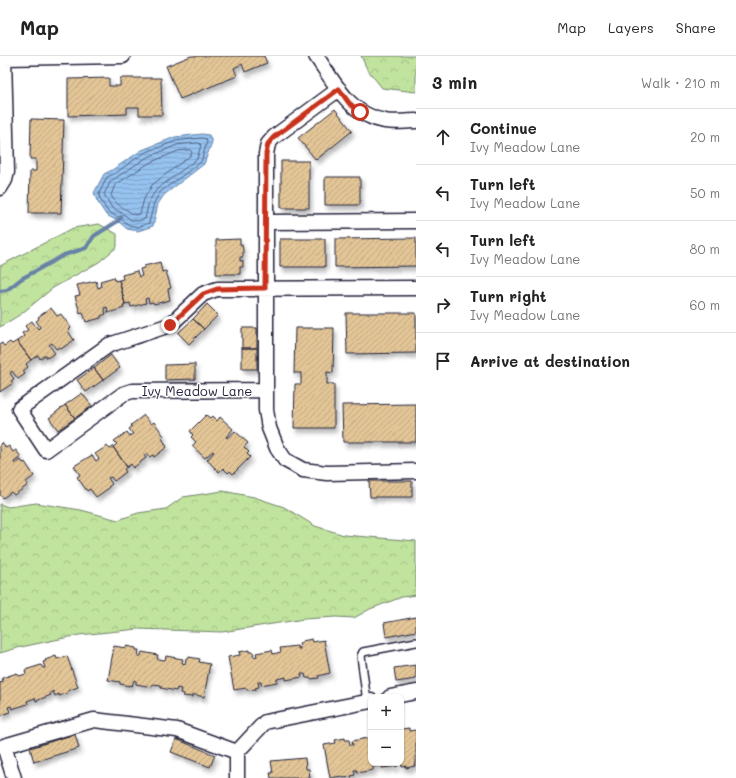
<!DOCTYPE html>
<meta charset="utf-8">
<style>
:root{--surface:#fff;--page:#f6f6f6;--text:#222;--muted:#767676;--line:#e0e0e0}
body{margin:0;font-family:Mali,sans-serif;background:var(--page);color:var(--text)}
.controls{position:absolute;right:12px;bottom:12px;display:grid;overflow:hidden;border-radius:8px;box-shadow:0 1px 3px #0004}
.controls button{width:36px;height:36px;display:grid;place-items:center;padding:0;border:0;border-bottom:1px solid var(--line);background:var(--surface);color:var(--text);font:20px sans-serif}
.stop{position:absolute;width:12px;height:12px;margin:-9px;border:3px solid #c8321e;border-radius:50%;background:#fff}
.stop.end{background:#c8321e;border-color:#fff;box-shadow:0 1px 4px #0008}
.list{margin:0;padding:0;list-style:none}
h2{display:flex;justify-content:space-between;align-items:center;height:52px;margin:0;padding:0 16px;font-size:17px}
h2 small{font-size:13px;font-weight:400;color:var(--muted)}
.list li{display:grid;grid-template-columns:26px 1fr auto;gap:12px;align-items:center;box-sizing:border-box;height:56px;padding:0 16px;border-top:1px solid var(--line)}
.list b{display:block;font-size:15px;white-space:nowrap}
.list p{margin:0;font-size:13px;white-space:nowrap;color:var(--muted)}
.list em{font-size:13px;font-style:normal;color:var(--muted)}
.icon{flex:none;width:22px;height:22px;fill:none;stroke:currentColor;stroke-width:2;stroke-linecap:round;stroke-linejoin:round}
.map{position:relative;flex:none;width:416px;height:722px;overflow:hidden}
header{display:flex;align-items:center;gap:24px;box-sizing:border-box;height:56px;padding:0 20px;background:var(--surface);border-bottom:1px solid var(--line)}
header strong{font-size:19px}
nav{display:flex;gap:22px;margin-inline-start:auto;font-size:14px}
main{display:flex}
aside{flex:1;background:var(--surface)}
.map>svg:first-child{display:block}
</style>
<header>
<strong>Map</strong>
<nav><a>Map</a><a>Layers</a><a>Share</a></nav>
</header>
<main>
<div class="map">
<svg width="416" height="722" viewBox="0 0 416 722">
<defs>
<pattern id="forest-crowns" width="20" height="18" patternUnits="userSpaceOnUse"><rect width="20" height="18" fill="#c0e39d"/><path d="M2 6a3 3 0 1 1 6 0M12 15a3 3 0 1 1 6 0" fill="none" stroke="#a5c288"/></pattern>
<pattern id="water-rules" width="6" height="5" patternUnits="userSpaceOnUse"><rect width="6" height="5" fill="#96c2ef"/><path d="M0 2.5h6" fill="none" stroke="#81a6ce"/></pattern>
<pattern id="building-hatch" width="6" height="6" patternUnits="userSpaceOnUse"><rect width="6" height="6" fill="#e3c596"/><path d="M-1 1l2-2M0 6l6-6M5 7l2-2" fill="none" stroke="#c2a982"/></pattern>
<filter id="shadow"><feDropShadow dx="2.5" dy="4.5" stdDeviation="2" flood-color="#0004"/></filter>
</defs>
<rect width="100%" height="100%" fill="#fff"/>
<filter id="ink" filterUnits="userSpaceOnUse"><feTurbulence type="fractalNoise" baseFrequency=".025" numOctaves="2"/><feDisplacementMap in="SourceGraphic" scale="8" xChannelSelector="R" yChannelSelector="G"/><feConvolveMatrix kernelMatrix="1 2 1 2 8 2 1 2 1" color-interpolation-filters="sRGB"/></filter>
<g filter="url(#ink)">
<!-- forest -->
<path fill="url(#forest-crowns)" stroke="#71826c" d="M361,0H416V36L382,32L367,13Z
M99,168L117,178V191L99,206L53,232L21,258L0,271V210L73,172Z
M223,435L254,441L284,451L315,470L344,479L416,485V539L402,541L370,553L354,562L336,561L304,563L222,576L138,573L79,579L21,591L0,597V448L8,451L36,447L81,454L118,464L138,457L166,453L183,441Z"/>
<!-- water -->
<path fill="url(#water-rules)" stroke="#6882a7" d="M202,78L209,79L212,86L204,108L164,139L158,148L153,170L138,175L127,173L118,165L106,159L97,145L94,137L104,118L112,114L142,94L175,81Z"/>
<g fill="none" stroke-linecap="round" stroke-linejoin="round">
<!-- shore -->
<path stroke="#506283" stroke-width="1" d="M202,82L206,83L207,86L201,106L160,136L154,147L149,167L138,171L129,169L120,162L108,156L100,143L99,138L107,121L114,118L144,97L176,85Z
M199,87L201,89L197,103L157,133L149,145L145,163L138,165L131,164L122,157L112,152L104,138L111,125L146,102L177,89Z
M190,94L192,96L191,99L152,129L144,143L140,158L134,159C124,151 116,150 111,139L115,129L149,107L178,95Z"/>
<!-- stream -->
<path stroke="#6882a7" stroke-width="4" d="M0,235L7,234L21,223L64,199L86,192L94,180L118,165L121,161"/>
</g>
<!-- building -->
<path fill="url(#building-hatch)" stroke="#22223b" filter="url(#shadow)" d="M191,0H264L267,7L245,16L242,8L234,12L237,20L180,43L166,10Z
M109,22V30H120V22H161L162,59H139V51H127V58L68,60V23Z
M335,53L352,75L316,104L298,82Z
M31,63L64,64L61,157H29L30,115H36V103H30Z
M281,105H309V152H281Z
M325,121H360V149H325Z
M416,182V210L335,211V183Z
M240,183V189H242L243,194V201H240V205H243V211H240V218H216V184Z
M280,183H325V211H280Z
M160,206L162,216L166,215L171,232L168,233L170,244L154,248L153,246L149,247L148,242L145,243L146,247L131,251L130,247L125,248L119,224L123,223L122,219L137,215L139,221L142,220L140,213L144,212V210Z
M114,221L115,225L119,224L125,248L123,249L124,252L108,257L107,251L104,252L106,258L101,260V262L86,266L83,256L80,257L75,240L80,239L77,229L96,225L98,232L101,231L100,225Z
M207,248L218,259L204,273L193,263Z
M51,252L57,260L61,258L71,272L68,275L74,284L61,293L60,291L56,293L52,287L49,289L55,297L47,302L45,299L40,303L38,299L31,304L17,285L24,280L22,277L28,274L25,270L32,265L38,273L40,271L36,265L39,263L38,261Z
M346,257H416V297L347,298Z
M193,263L204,273L189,288L178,277Z
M242,272H257V292H242Z
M295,272H334L333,317L327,316V328H334V372H294L295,328H301V317H294Z
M17,285L31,304L26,308L28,311L23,315L25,318L18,323L12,315L10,317L14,323L11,325L13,327L0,336V288L2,287L4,290L10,286L12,288Z
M242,292H257V313H242Z
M111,299L120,312L103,324L94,312Z
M195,308V323L165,324V309Z
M94,312L103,324L86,336L77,324Z
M82,337L92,350L75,362L65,349Z
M416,348V386H343L342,349Z
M65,349L75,362L58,374L49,362Z
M144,359L151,368L154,366L164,380L162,382L167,391L154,401L153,399L149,401L146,397L144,399L146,402L133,412L131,408L127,411L113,391L117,388L114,385L127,376L130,380L133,378L129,373L132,370L131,369Z
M206,359L210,362L212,360L217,365L220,361L233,373L226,381L227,382L235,375L248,387L244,391L249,396L247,398L250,401L233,418L230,415L228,417L223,412L219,416L207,404L214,396L213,395L205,402L192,390L196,386L191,381L193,379L190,375Z
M2,386L6,392L9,390L13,396L16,394L21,401L14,406L15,408L21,404L23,407L25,406L34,420L26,426L28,429L14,439L11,436L3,442L0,439V388Z
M107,390L110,393L113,391L127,411L124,413L126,416L114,425L111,421L108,422L112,428L108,431L109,432L96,441L90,433L87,435L77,421L80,419L74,410L92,399L96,405L99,403L95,398Z
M369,425H412V441H370Z
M416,561V575L386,581L384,567Z
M312,583L313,586L324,584L330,617L318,620L319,622L310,623V622H306L305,618H301L302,621L286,624V621L277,623V626L261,629V626H258L259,631L255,632L256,633L247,634L246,632L234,634L228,601L240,599L239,596L249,594V596H253L254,601L257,600L256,597L272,594L273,598L281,596L280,592L297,590L298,593H300L299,587H302V585Z
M114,590L126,592V590L136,592V594H139L138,600H141L142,596L158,599L157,603L165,604L166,600L183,603L182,607L185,608L186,602H189V601L200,603L199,606L210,608L204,641L196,639H192V641L183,640L184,638L180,637L181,633L177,632L176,635L161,632V629L153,628L152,631L136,628V625L134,624L132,630L129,629V630L120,628V626L108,624Z
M56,600L57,603L67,600L78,631L70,634L67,636L68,637L59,640V638L55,640L53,635L50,637L51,639L36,645L35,642L27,645L28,648L12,653L11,650L8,651L10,656L0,660V626V627L3,626L2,622L17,617L19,620L26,618L25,614L41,609L43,612H45L43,606L46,605L45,604Z
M416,609V623L396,626L394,612Z
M409,672V675L416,674V708H414L415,710L406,712V710L402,711L401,706V673Z
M75,678L79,692L34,706L30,692Z
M345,682V684H349L350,689H353L352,685L368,682L369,686L371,685V707H397L398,710L382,712V709L373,711V714L357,717V714H354L355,719L351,720L352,721L343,722L342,720L330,722L324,689L336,687L335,684Z
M176,683L215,699L210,711L171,696Z
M305,702L306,713H309L310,722H271L270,717H273L271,705Z"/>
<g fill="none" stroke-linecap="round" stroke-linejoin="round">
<defs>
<path id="lane" d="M367,646L361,600L363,596L416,586"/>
<path id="street" d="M316,0C335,27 349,59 385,65C395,67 406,65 416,65
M0,2H4L7,116L5,124L0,132
M4,2L123,0
M339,33L274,81L268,88L266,98V354L269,372L277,392L285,404L303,414L327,417L416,415
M266,166L416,165
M266,334L132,335L123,338L46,394L19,353L109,289L170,269L203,238L217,233L416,232
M390,641L416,636
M237,696L265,666L371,645
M14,722L4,690L94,664L177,674L237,696V722"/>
</defs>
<!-- lane casing -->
<use href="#lane" stroke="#22223b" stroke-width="10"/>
<!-- street casing -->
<use href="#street" stroke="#22223b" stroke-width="17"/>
<!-- lane -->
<use href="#lane" stroke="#fff" stroke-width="7"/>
<!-- street -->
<use href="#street" stroke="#fff" stroke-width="14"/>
</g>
</g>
<g fill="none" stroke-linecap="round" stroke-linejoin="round" filter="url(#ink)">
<!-- route -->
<path stroke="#c8321e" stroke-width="5" d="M170,269L203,238L217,233L265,232L266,98L268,88L274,81L339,33L349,47L360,56"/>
</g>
<g text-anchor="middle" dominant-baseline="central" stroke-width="3" stroke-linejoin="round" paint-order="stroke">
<!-- street labels -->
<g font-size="13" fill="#22223b" stroke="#fff">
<text x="197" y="334">Ivy Meadow Lane</text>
</g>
</g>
</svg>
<div class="controls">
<button>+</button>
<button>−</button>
</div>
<div class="stop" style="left:360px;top:56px"></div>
<div class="stop end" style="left:170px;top:269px"></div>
</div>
<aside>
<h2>3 min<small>Walk · 210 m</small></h2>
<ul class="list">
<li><svg class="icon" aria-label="ahead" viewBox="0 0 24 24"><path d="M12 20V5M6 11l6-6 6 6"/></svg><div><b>Continue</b><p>Ivy Meadow Lane</p></div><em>20 m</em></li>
<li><svg class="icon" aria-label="left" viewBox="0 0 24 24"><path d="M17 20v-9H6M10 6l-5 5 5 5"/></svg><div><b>Turn left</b><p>Ivy Meadow Lane</p></div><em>50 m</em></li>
<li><svg class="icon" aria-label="left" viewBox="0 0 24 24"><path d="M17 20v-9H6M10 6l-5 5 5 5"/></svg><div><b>Turn left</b><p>Ivy Meadow Lane</p></div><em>80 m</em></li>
<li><svg class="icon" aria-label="right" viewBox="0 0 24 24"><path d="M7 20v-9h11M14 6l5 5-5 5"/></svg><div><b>Turn right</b><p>Ivy Meadow Lane</p></div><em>60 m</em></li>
<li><svg class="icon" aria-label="arrive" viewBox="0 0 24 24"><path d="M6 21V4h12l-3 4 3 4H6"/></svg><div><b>Arrive at destination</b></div></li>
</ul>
</aside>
</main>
